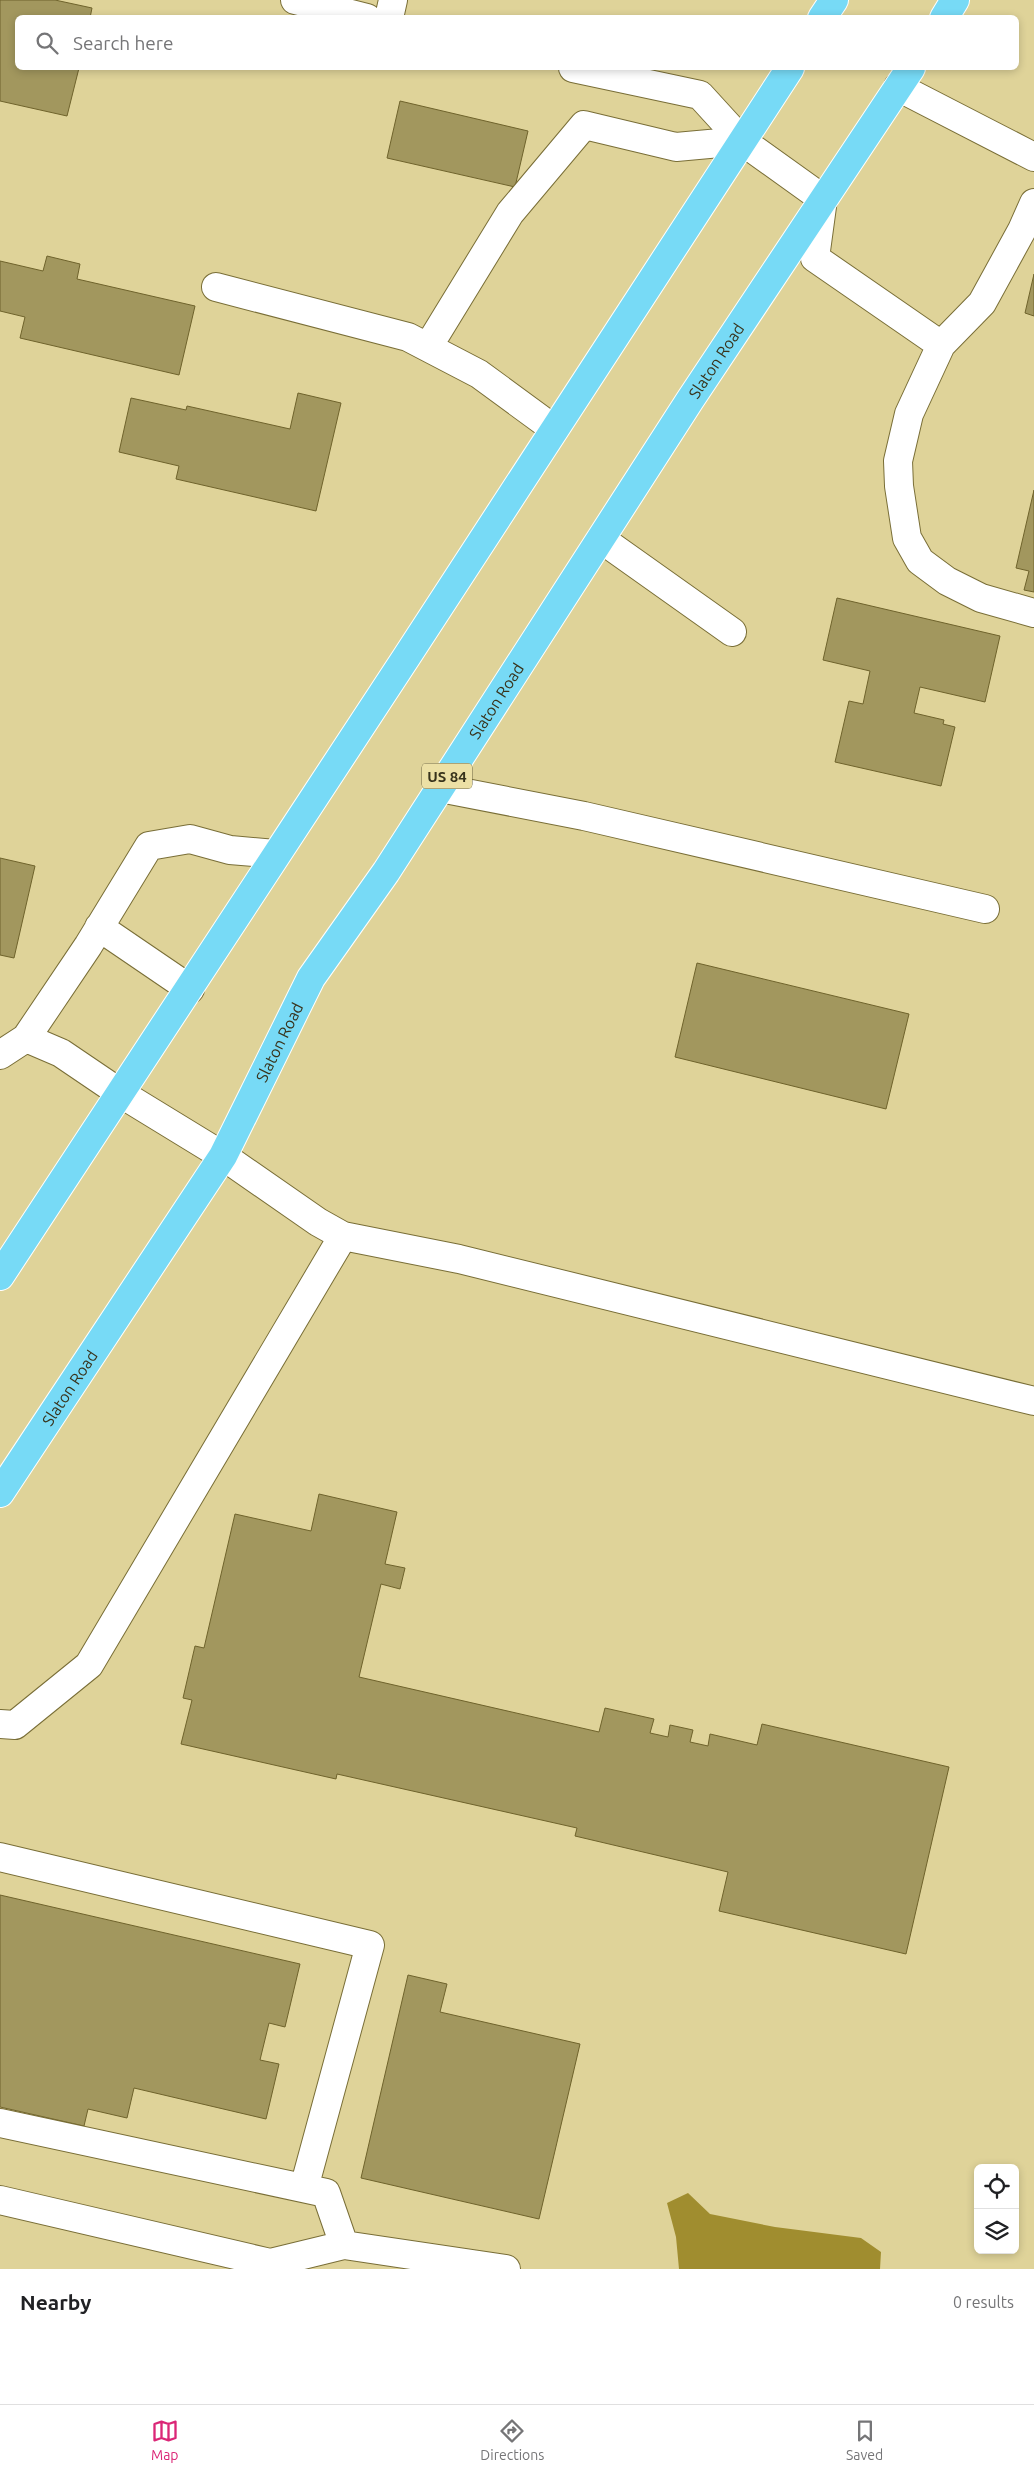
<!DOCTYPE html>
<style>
:root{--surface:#fff;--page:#f2f2f2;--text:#202124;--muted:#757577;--line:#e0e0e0;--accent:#db2777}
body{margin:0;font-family:Ubuntu,sans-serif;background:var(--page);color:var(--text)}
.controls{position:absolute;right:15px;bottom:15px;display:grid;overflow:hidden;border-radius:8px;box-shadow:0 2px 8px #0003}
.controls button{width:45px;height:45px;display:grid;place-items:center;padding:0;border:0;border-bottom:1px solid var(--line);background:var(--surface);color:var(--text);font:25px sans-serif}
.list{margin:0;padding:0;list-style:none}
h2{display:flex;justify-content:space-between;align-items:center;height:65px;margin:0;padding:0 20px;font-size:21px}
h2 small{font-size:16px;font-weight:400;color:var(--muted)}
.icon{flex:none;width:28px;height:28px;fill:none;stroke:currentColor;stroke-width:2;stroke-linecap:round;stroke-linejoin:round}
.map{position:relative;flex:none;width:1034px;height:2269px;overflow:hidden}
.search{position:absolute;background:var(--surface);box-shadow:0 2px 8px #0003;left:15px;right:15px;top:15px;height:55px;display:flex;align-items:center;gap:12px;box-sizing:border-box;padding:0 18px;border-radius:8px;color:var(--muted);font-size:19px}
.sheet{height:135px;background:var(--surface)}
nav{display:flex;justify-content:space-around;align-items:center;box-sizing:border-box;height:70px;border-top:1px solid var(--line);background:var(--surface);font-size:14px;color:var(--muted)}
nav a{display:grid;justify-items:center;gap:2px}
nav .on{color:var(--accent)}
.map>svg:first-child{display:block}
</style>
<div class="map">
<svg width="1034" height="2269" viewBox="0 0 1034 2269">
<rect width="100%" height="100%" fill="#dfd399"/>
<!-- water -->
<path fill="#a08d2f" d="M688,2193L710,2214L775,2227L861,2238L881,2252L880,2269H679L676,2237L667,2203Z"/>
<!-- building -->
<path fill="#a2975e" stroke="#6f632c" d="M0,0H55L92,8L90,18H18V68H79L67,116L0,101Z
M400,101L528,131L515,187L387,158Z
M47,256L80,264L77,279L195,306L179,375L20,338L25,317L0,311V261L43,271Z
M1034,274V316L1025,313Z
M298,393L341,403L316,511L176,479L179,466L119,452L131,398L186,410L187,406L290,429Z
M1034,490V592L1024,590L1029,571L1016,568Z
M837,598L1000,636L985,702L920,687L914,713L944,720L943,724L955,727L941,786L835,762L849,701L863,704L870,671L823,660Z
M0,858L35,866L14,958L0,955Z
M697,963L909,1014L886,1109L675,1057Z
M319,1494L397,1512L385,1564L405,1568L400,1589L381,1584L359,1677L599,1732L605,1708L654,1719L650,1733L668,1737L670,1725L693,1730L690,1742L708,1746L710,1734L757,1745L762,1724L949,1767L906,1954L719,1911L728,1872L575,1836L577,1828L337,1774L336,1779L181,1744L192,1700L183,1698L195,1646L204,1648L235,1514L311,1531Z
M0,1895L300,1964L285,2027L269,2023L260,2060L279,2064L266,2119L134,2088L127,2118L88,2109L84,2126L0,2107Z
M408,1975L447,1984L440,2012L580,2044L539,2219L361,2178Z"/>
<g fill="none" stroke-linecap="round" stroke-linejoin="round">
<defs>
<path id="minor" d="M295,0L367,18
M389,18L393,0
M573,68L700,95L742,141
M898,87L1034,157
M1034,203L1022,230L982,303L941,345L909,414L898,461L899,486L907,538L920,561L947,581L981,598L1034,613
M216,287L408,337L479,374L554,429
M428,347L510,213L584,125L676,147L742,141L823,199L815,258L941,345
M601,539L732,632
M440,788L584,816L985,909
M99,927L190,989
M26,1038L88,946L149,846L190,839L230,850L275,854
M0,1055L26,1038L61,1053L120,1093L223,1156L318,1222L343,1236L459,1259L1034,1401
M0,1724L15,1725L89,1665L343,1236
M0,1857L370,1945L304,2188
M0,2123L326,2193L344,2245
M0,2200L270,2263L268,2269
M270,2263L344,2245L506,2269"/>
<g id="highway">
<path d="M822,18L834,0"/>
<path d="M944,18L955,0"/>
<path d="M0,1276C264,874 529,472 790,68"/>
<path id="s1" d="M0,1493L223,1156L311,978L386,872L690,400L911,68"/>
</g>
</defs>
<!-- minor casing -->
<use href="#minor" stroke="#796e37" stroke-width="30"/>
<!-- highway casing -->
<use href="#highway" stroke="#fff" stroke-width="30"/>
<!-- minor -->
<use href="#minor" stroke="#fff" stroke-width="28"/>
<!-- highway -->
<use href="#highway" stroke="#77daf6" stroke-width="28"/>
</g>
<g text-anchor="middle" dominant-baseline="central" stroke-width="4" stroke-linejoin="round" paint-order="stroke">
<!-- shield labels -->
<rect fill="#ece0a5" stroke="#6e6745" stroke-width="1" x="422" y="763.5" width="50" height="25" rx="4"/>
<g font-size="15" font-weight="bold" fill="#38331c">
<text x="447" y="776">US 84</text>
</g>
<!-- street labels -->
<g font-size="16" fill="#38331c" stroke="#ece0a5">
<text stroke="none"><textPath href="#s1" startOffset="1341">Slaton Road</textPath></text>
<text stroke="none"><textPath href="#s1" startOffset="936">Slaton Road</textPath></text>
<text stroke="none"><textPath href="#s1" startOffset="531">Slaton Road</textPath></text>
<text stroke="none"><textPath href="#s1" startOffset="126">Slaton Road</textPath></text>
</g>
</g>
</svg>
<div class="controls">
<button><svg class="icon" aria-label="locate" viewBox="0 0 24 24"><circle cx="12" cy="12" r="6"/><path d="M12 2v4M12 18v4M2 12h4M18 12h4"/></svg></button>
<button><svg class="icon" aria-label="layers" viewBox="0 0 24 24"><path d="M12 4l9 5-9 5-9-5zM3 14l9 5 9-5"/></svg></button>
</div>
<div class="search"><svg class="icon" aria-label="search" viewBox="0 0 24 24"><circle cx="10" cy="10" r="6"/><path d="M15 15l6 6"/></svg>Search here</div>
</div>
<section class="sheet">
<h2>Nearby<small>0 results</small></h2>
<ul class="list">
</ul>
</section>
<nav>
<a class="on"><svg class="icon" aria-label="map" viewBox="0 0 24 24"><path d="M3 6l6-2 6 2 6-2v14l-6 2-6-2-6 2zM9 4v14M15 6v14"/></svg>Map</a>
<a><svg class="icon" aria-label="directions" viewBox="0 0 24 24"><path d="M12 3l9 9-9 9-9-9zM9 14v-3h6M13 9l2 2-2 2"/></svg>Directions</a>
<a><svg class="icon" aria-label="saved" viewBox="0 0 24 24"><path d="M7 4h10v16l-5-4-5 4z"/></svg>Saved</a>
</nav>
